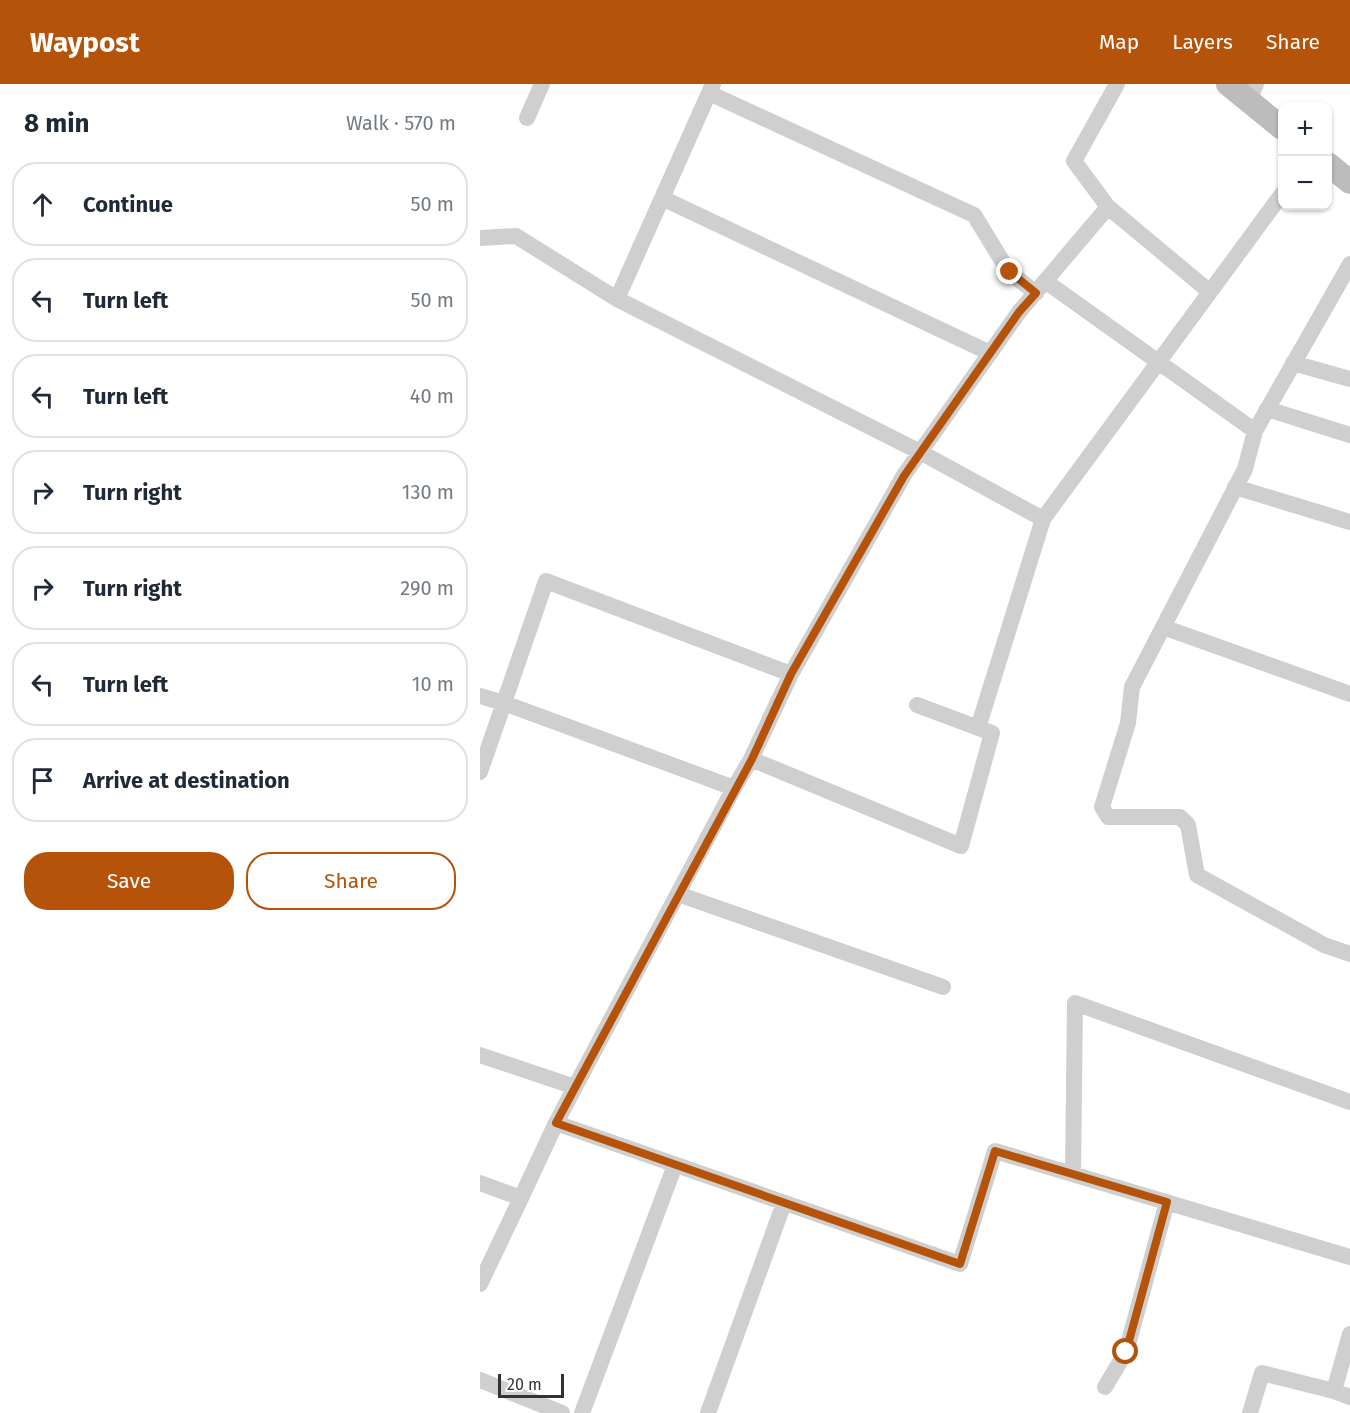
<!DOCTYPE html>
<meta charset="utf-8">
<style>
:root{--surface:#fff;--page:#f6f6f7;--text:#1f2937;--muted:#747a83;--line:#e0e1e3;--accent:#b45309}
body{margin:0;font-family:"Fira Sans",sans-serif;background:var(--page);color:var(--text)}
.controls{position:absolute;right:18px;top:18px;display:grid;overflow:hidden;border-radius:12px;box-shadow:0 2px 4px #0004}
.controls button{width:54px;height:54px;display:grid;place-items:center;padding:0;border:0;border-bottom:2px solid var(--line);background:var(--surface);color:var(--text);font:30px sans-serif}
.scale{position:absolute;left:18px;bottom:15px;width:66px;box-sizing:border-box;padding-left:6px;border:3px solid #323232;border-top:0;font-size:16px;line-height:21px;white-space:nowrap;color:#323232;-webkit-text-stroke:4px #fff;paint-order:stroke}
.stop{position:absolute;width:18px;height:18px;margin:-14px;border:4px solid #b45309;border-radius:50%;background:#fff}
.stop.end{background:#b45309;border-color:#fff;box-shadow:0 2px 6px #0008}
.list{margin:0;padding:0;list-style:none}
h2{display:flex;justify-content:space-between;align-items:center;height:78px;margin:0;padding:0 24px;font-size:26px}
h2 small{font-size:20px;font-weight:400;color:var(--muted)}
.list li{display:grid;grid-template-columns:39px 1fr auto;gap:18px;align-items:center;box-sizing:border-box;height:84px;margin:0 12px 12px;padding:0 12px;border:2px solid var(--line);border-radius:24px}
.list b{display:block;font-size:22px;white-space:nowrap}
.list em{font-size:20px;font-style:normal;color:var(--muted)}
.actions{display:flex;gap:12px;padding:18px 24px}
.actions a{flex:1;padding:14px 0;border:2px solid var(--accent);border-radius:24px;text-align:center;font-size:21px;color:var(--accent)}
.actions .main{background:var(--accent);color:#fff}
.icon{flex:none;width:33px;height:33px;fill:none;stroke:currentColor;stroke-width:2;stroke-linecap:round;stroke-linejoin:round}
.map{position:relative;flex:none;width:870px;height:1329px;overflow:hidden}
header{display:flex;align-items:center;gap:36px;box-sizing:border-box;height:84px;padding:0 30px;background:var(--accent);color:#fff}
header strong{font-size:28px}
nav{display:flex;gap:33px;margin-inline-start:auto;font-size:21px}
main{display:flex}
aside{flex:1;background:var(--surface)}
.map>svg:first-child{display:block}
</style>
<header>
<strong>Waypost</strong>
<nav><a>Map</a><a>Layers</a><a>Share</a></nav>
</header>
<main>
<aside>
<h2>8 min<small>Walk · 570 m</small></h2>
<ul class="list">
<li><svg class="icon" aria-label="ahead" viewBox="0 0 24 24"><path d="M12 20V5M6 11l6-6 6 6"/></svg><div><b>Continue</b></div><em>50 m</em></li>
<li><svg class="icon" aria-label="left" viewBox="0 0 24 24"><path d="M17 20v-9H6M10 6l-5 5 5 5"/></svg><div><b>Turn left</b></div><em>50 m</em></li>
<li><svg class="icon" aria-label="left" viewBox="0 0 24 24"><path d="M17 20v-9H6M10 6l-5 5 5 5"/></svg><div><b>Turn left</b></div><em>40 m</em></li>
<li><svg class="icon" aria-label="right" viewBox="0 0 24 24"><path d="M7 20v-9h11M14 6l5 5-5 5"/></svg><div><b>Turn right</b></div><em>130 m</em></li>
<li><svg class="icon" aria-label="right" viewBox="0 0 24 24"><path d="M7 20v-9h11M14 6l5 5-5 5"/></svg><div><b>Turn right</b></div><em>290 m</em></li>
<li><svg class="icon" aria-label="left" viewBox="0 0 24 24"><path d="M17 20v-9H6M10 6l-5 5 5 5"/></svg><div><b>Turn left</b></div><em>10 m</em></li>
<li><svg class="icon" aria-label="arrive" viewBox="0 0 24 24"><path d="M6 21V4h12l-3 4 3 4H6"/></svg><div><b>Arrive at destination</b></div></li>
</ul>
<div class="actions"><a class="main">Save</a><a>Share</a></div>
</aside>
<div class="map">
<svg width="870" height="1329" viewBox="0 0 870 1329">
<rect width="100%" height="100%" fill="#fff"/>
<g fill="none" stroke-linecap="round" stroke-linejoin="round">
<!-- street -->
<path stroke="#cfcfcf" stroke-width="16" d="M233,0L137,215L440,368L563,435L802,110
M229,9L494,131L529,188L556,209
M769,17L776,0
M47,34L62,0
M182,114L510,269
M628,123L730,208
M0,154L36,152L137,215
M565,197L775,347L870,180
M813,279L870,295
M787,325L870,351
M775,347L765,385L652,603L648,639L622,723L628,733H700L708,741L717,791L844,861L870,870
M755,403L870,438
M683,543L870,610
M0,612L24,619L254,704L271,675L311,590
M498,644L563,435
M271,675L481,762L512,649L437,621
M0,688L66,497L311,590L424,391L539,228L628,123L594,77L637,0
M198,810L463,903
M0,971L95,1003L76,1039L480,1180L515,1067L870,1173
M95,1003L254,704
M593,1090L595,919L870,1018
M0,1099L41,1114L76,1039
M0,1200L41,1114
M0,1296L82,1329
M625,1303L646,1268L687,1118
M854,1307L870,1313
M102,1329L195,1081
M228,1329L304,1119
M770,1329L782,1289L854,1307L870,1250"/>
<!-- secondary -->
<path stroke="#bcbcbc" stroke-width="24" d="M748,0L802,44
M848,80L870,98"/>
</g>
<g fill="none" stroke-linecap="round" stroke-linejoin="round">
<!-- route -->
<path stroke="#b45309" stroke-width="8" d="M530,188L556,209L539,228L424,392L311,590L272,675L76,1039L480,1180L515,1067L687,1118L646,1268"/>
</g>
</svg>
<div class="controls">
<button>+</button>
<button>−</button>
</div>
<div class="scale">20 m</div>
<div class="stop" style="left:646px;top:1268px"></div>
<div class="stop end" style="left:530px;top:188px"></div>
</div>
</main>
